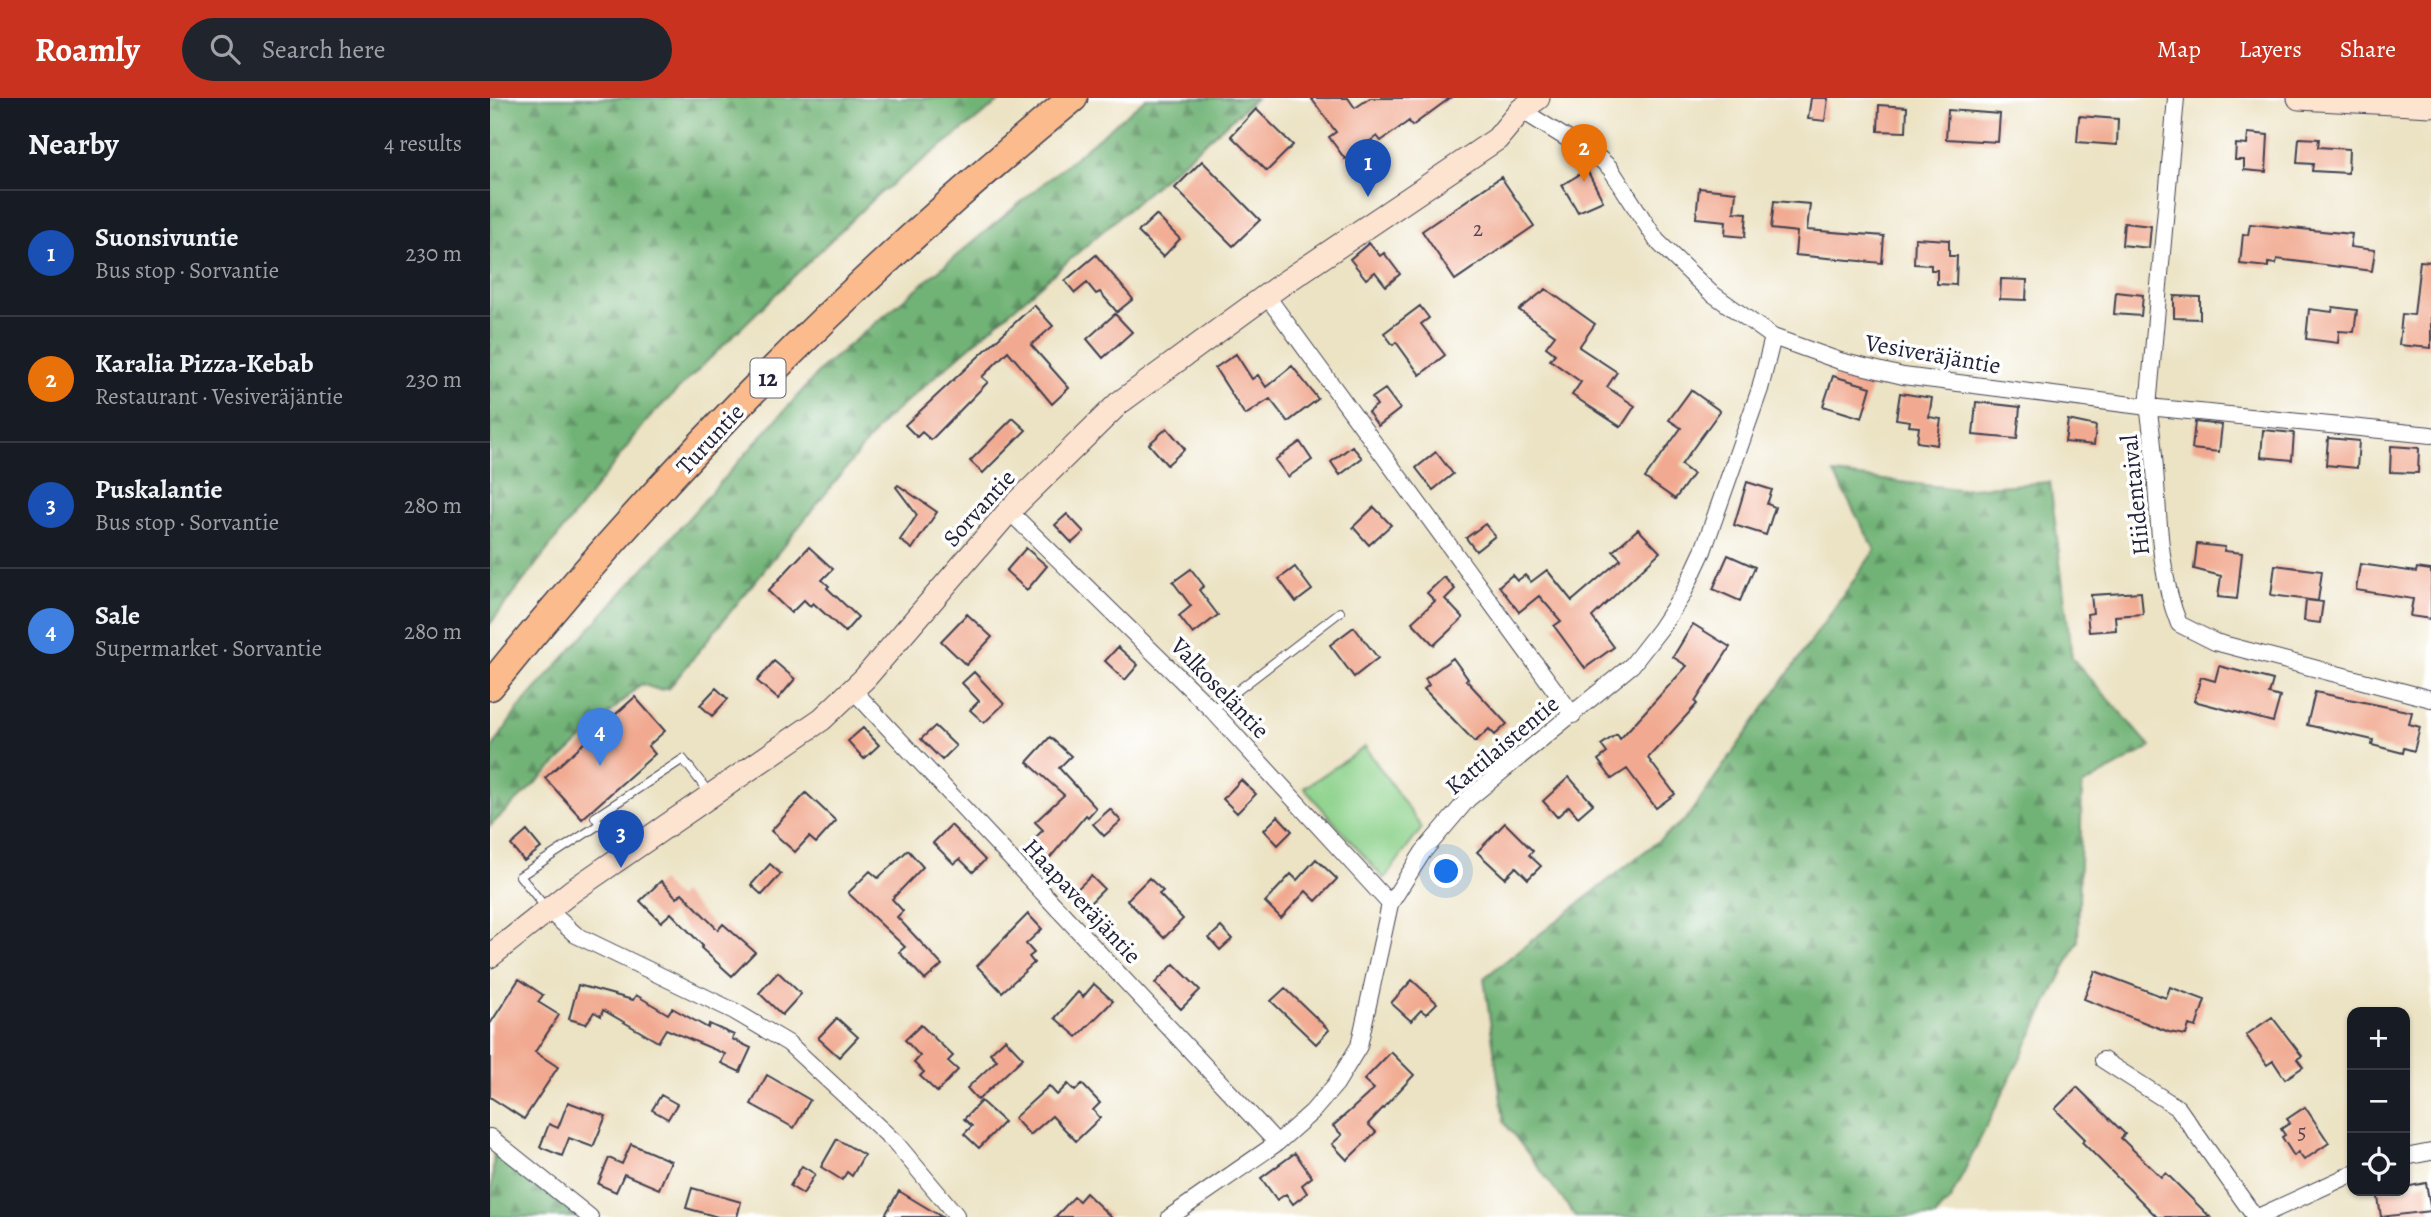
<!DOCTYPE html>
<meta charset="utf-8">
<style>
:root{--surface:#171b24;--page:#20242c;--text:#f1f3f6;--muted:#9ea1a6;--line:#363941;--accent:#c8321e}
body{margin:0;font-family:Alegreya,serif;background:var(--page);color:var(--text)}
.controls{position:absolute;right:21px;bottom:21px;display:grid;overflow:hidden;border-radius:14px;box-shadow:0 2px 5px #0004}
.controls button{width:63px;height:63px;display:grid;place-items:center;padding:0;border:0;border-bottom:2px solid var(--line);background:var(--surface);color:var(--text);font:35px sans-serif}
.you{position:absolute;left:957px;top:774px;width:24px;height:24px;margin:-18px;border:5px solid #fff;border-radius:50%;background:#1a73e8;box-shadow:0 0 0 10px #1a73e833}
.badge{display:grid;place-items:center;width:46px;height:46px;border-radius:50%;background:var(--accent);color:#fff;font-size:23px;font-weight:700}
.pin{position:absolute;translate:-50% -58px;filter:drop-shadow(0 2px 4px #0008)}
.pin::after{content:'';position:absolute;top:37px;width:24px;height:21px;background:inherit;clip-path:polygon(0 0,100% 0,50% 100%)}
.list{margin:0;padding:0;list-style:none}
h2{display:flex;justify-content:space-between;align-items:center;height:91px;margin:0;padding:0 28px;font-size:30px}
h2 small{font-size:23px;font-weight:400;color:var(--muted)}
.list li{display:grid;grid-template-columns:46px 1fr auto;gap:21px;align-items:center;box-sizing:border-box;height:126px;padding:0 28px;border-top:2px solid var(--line)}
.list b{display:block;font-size:26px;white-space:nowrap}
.list p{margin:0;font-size:23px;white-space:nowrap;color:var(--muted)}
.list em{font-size:23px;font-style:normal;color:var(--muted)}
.icon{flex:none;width:38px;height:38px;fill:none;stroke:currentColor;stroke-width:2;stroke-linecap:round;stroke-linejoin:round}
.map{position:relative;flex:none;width:1941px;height:1119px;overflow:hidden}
header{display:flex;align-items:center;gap:42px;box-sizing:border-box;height:98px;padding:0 35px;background:var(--accent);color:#fff}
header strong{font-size:33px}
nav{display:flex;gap:38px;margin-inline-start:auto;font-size:24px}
.search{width:490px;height:63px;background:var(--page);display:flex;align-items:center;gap:18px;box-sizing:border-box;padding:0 24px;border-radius:38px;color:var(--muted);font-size:26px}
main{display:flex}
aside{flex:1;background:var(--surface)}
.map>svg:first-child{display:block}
</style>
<header>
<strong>Roamly</strong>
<div class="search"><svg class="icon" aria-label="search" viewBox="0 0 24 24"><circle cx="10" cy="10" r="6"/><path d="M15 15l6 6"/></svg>Search here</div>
<nav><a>Map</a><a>Layers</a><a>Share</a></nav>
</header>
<main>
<aside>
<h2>Nearby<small>4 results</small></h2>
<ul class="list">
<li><span class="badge" style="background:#1a4fb4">1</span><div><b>Suonsivuntie</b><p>Bus stop · Sorvantie</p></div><em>230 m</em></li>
<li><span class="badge" style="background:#e8710a">2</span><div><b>Karalia Pizza-Kebab</b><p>Restaurant · Vesiveräjäntie</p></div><em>230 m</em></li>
<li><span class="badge" style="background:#1a4fb4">3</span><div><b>Puskalantie</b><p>Bus stop · Sorvantie</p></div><em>280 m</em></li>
<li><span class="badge" style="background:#3f7fe0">4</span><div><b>Sale</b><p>Supermarket · Sorvantie</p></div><em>280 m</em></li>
</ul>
</aside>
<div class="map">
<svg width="1941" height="1119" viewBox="0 0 1941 1119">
<defs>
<pattern id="forest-firs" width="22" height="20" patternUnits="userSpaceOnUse" patternTransform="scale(1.75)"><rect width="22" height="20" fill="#71b376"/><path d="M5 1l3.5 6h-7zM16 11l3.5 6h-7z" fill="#5c9162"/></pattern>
</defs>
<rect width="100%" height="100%" fill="#fff"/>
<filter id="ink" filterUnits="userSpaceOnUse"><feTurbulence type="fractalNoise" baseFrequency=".0143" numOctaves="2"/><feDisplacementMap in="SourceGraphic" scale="14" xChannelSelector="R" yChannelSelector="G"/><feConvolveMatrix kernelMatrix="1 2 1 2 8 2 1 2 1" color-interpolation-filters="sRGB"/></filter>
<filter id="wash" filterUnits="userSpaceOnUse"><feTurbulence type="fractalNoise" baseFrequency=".00686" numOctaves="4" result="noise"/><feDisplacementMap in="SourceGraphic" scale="28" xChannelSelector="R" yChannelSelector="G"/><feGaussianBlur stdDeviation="1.57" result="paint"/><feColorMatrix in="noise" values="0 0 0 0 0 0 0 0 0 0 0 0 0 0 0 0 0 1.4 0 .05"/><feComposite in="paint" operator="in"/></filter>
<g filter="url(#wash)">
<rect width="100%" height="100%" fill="#ece3c4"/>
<!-- forest -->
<path fill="url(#forest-firs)" stroke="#4a6a58" stroke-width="2" d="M0,0H514L384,100L160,319L0,526Z
M656,0H766L394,323L179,590L169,592L151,586L0,728V653L28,611L335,267Z
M1344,376L1468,391L1560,384L1582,560L1661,649L1592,688L1588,843L1460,1102L1445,1119H1086L1014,1024L994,880L1196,721L1385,452Z
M4,1052L86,1119H0Z"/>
<!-- green -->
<path fill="#8cd18a" stroke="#577a62" stroke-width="2" d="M875,649L932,730L894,781L814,690Z"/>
<g id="blocks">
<!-- building -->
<path fill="#f1aa91" d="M821,0H858L865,10L880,0H960L922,28L919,23L891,43L887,38L855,61L839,39L846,34Z
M1321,0H1338L1335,23L1318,21Z
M1389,7L1417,9L1416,34L1388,33Z
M766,11L803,47L777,73L741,38Z
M1458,12L1510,16L1508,44L1456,41Z
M1589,18L1628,21L1627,47L1587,44Z
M1758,35L1778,37L1776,74L1754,72V62H1745L1746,46L1757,47Z
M1809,40L1829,41L1828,49L1859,51L1858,75L1822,73L1823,66L1807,65Z
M712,63L770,122L743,148L685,90Z
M1097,72L1113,103L1088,114L1072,87Z
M1011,79L1044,128L965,182L932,133Z
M1209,90L1246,94L1244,114L1257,115L1255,139L1235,137L1236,123L1206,120Z
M1284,103L1320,106L1317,132L1394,138L1392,165L1305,157L1307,134L1281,131Z
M666,117L690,141L673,159L648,134Z
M1634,125L1661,128L1659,150L1632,147Z
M1760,126L1862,136L1860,149L1885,152L1882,173L1787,161L1786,166L1778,165V169L1750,166L1753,136L1758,137Z
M1425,140L1459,142V158H1467L1466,187L1447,186V172H1441V167L1424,166Z
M879,145L890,158L894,155L910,176L896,188L885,174L876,181L860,161Z
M606,157L643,201L627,214L610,194L606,196L597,185L585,195L575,183Z
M1930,163L1941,164V250L1909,247L1912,216L1924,217Z
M1511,181L1537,182L1536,202L1510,201Z
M1056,191L1105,226L1089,249L1127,274L1117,289L1145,308L1131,329L1082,297L1091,284L1060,262L1065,256L1056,249L1065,237L1029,212Z
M1626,194L1653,197L1651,218L1624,216Z
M1684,198L1710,199V221L1684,220Z
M544,207L563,228L541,247L579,290L562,306L518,253L492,279L498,284L441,342L432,334L427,339L415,327Z
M930,208L939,220L931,226L955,257L930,277L906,244L903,247L894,235Z
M1843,209L1867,212L1864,234L1849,233L1848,245L1816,241L1819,211L1842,214Z
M625,216L642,234L613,260L597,241Z
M746,256L762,281L768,277L776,289L802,268L828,301L798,324L780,301L755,317L725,270Z
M1343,278L1381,289L1372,320L1333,308Z
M895,291L910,311L888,328L878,314L887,307L882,300Z
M1201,292L1230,313L1191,367L1203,376L1185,401L1155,380L1191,330L1179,322Z
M1410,295L1442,300L1439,319L1451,321L1447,347L1427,344L1429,329L1419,328L1420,323L1406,321Z
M1486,304L1530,309L1527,341L1483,337Z
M523,320L536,332L493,375L480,363Z
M1578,322L1606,328L1604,347L1575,344Z
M1705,324L1732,327L1729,354L1702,351Z
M677,330L695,351L677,367L659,346Z
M1773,332L1804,335L1802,362L1771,359Z
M1838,340L1869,343L1867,370L1836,367Z
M810,344L822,362L798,379L785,362Z
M862,348L872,360L850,377L841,364Z
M1901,348L1929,350L1928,375L1900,374Z
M946,354L963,376L943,392L926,370Z
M1257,384L1282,392L1277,406L1285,409L1276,437L1244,427Z
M408,387L447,414L422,451L410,442L427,417L406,389Z
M884,409L901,427L879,447L863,429Z
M577,416L594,434L582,445L565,427Z
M995,426L1005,438L986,453L976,440Z
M1148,431L1170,454L1102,519L1124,549L1095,570L1064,528L1071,523L1049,498L1029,514L1009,488L1022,477L1027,483L1035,477L1041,484L1057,472L1082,503L1131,461L1123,453Z
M1707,446L1735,449L1734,453L1752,455L1747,501L1728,499L1731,478L1704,471Z
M319,449L343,471L332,482L339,488L337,490L368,519L355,534L323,505L320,508L314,502L301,515L278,493Z
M536,450L557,468L537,492L516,473Z
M1238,457L1265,469L1250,503L1223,491Z
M1870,466L1926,474L1927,470L1941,472V521L1920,518L1923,501L1866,492Z
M1785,467L1832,473L1828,503L1781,497Z
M805,469L822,492L806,504L789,481Z
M701,471L714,488L709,492L728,517L703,536L689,518L701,508L683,484Z
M954,479L965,491L955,501L973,520L944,547L922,524L945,503L937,495Z
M1651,494L1653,516L1625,518L1626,532L1599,534L1597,516L1603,515L1601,497Z
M1816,502L1833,504L1830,525L1814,523Z
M477,516L502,539L476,567L451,543Z
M1203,526L1240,549L1205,604L1207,606L1158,660L1185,696L1166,710L1137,671L1122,681L1108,662L1117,655L1111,647L1127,636L1130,641L1197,568L1183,559Z
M864,529L888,560L864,579L840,547Z
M628,549L648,567L635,582L615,563Z
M963,560L978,581L976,582L1017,626L1005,637L999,631L985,644L934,591L939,587L935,581Z
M284,563L305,581L288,601L267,583Z
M1729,568L1783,582L1779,596L1790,599L1783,624L1704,603L1711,579L1725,583Z
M484,574L514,606L494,625L480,612L489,603L472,585Z
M226,590L238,601L222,618L210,607Z
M1825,594L1922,614L1919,626L1930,629L1924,653L1914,650L1913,655L1882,647L1883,642L1817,627Z
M145,599L175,633L158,648L165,656L92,721L55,680Z
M445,628L466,648L452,662L431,641Z
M373,630L389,647L374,661L358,643Z
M560,639L581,658L569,670L606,710L598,719L596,717L558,762L541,744L553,732L545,724L574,697L537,664Z
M1079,679L1103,706L1088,719L1079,708L1067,719L1053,703Z
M751,682L766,696L747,715L733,701Z
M316,695L346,723L326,745L319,739L305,754L281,733Z
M620,711L631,723L614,738L603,726Z
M788,718L802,733L788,747L774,732Z
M1015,725L1043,753L1039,757L1051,768L1038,781L1026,769L1015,780L987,754Z
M461,727L495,762L483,774L470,761L464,766L443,745Z
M37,733L51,750L34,763L21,747Z
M418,752L433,769L402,801L413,813L407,819L452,867L435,882L409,854L415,849L358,795L380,773L388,780Z
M826,761L847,781L826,803L816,793L791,820L775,804L801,776L807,782Z
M280,766L291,776L272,797L261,787Z
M601,778L614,791L599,806L586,792Z
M659,780L673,793L669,796L693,821L674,840L637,802Z
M171,783L187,800L192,795L228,832L233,826L265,854L242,878L211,850L213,848L181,815L171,824L150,803Z
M538,816L552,831L536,846L544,855L539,859L544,865L512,894L487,868Z
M731,829L742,841L730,852L719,840Z
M684,866L710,892L691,911L665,885Z
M1605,873L1676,900L1680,889L1715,902L1706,929L1699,927L1696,937L1679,934L1594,901Z
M288,874L311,896L292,917L269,895Z
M29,881L53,897L48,904L69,917L45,954L68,969L34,1021L0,999V926Z
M922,882L947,905L936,916L931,912L921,923L901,905Z
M604,886L623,903L587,939L565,920L588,894L593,899Z
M88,887L143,902L146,897L178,916L182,910L218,930L219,926L244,937L242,941L261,950L250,974L231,965L235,956L176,931L168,944L113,912L111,918L104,914L96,926L79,921Z
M795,890L839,932L826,946L781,903Z
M1782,919L1812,958L1807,961L1813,969L1795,981L1783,963L1777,967L1756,937Z
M347,920L368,939L349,959L328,940Z
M431,927L463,958L458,963L468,972L447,994L430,978L434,974L424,965L430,958L415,942Z
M515,941L533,960L488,1002L477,990L507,962L500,955Z
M901,954L924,977L878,1026L886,1034L857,1062L842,1046L852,1037L843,1028L884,991L874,982Z
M277,977L320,1002L304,1030L261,1006Z
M578,986L585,993L592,986L610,1005L603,1012L610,1020L586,1043L562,1018L540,1037L524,1020L559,988L567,997Z
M1587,989L1635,1036L1631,1040L1671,1079L1676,1075L1720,1119H1667L1592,1044L1595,1041L1565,1011Z
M171,997L187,1006L178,1021L162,1012Z
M491,1003L514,1024L489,1050L474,1036L482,1028L474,1021Z
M78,1004L116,1018L103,1049L79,1040L72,1058L50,1049L59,1026L68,1030Z
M1815,1009L1839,1045L1814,1062L1808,1054L1804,1058L1792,1039L1795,1037L1791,1031L1800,1025L1797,1021Z
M347,1041L374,1057L362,1078L357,1074L352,1082L331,1069Z
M141,1046L181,1063L169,1091L134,1076L126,1094L108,1086L119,1060L132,1066Z
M805,1055L822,1079L812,1087L817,1095L803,1106L796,1096L787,1102L771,1080Z
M312,1068L325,1076L313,1096L300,1088Z
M1936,1085L1941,1113L1891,1119L1887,1093H1915V1089Z
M202,1090L251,1104L247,1119H228L196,1110Z
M409,1093L452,1119H394Z
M596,1095L621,1119H565L584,1099L589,1103Z"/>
</g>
</g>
<g filter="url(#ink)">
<use href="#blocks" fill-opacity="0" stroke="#403f50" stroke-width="2"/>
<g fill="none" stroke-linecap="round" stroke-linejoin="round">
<defs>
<path id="lane" d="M722,612L850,514
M56,810L30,778L110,726L105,719L193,661L220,696"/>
<path id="street" d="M1686,0L1658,309C1671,380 1662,459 1689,526L1725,544L1941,601
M1031,12L1110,61L1120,70L1167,143L1220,194L1283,239L1350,263L1413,278L1658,309L1941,337
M776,197L1083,617
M519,413L722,612L900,806
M363,592L787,1045
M58,812L86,837L244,913L298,945L405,1044L466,1117
M1613,962L1688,1010L1765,1119
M0,1039L100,1119
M1915,1059L1941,1054
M680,1119L787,1045L822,1014L846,986L869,948L900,806L933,754L978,701L1142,567L1170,531L1193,496L1213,453L1270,291L1283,239
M1768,1119L1862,1076"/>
<path id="secondary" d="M1809,0L1941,7
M0,858L82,793L332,621L375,580L519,413L629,305L788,189L1007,41L1031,12L1048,0"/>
<path id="highway" d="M0,588C173,374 370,174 583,0"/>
</defs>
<!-- lane casing -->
<use href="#lane" stroke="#403f50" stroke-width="10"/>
<!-- street casing -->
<use href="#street" stroke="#403f50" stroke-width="18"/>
<!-- secondary casing -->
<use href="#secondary" stroke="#403f50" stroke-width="25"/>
<!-- highway casing -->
<use href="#highway" stroke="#403f50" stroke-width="31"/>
<!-- lane -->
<use href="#lane" stroke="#fff" stroke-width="8"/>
<!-- street -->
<use href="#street" stroke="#fff" stroke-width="16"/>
<!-- secondary -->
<use href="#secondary" stroke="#fde4d1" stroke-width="23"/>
<!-- highway -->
<use href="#highway" stroke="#fbbb8c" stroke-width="28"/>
</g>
</g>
<g text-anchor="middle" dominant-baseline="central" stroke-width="7" stroke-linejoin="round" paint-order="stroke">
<!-- number labels -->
<g font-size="21" fill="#564450">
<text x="988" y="131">2</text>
<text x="1812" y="1034">5</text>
</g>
<!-- shield labels -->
<rect fill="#fff" stroke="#646476" stroke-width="2" x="260.5" y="260.5" width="35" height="39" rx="5"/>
<g font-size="23" font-weight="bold" fill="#22223b">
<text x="278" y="280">12</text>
</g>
<!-- street labels -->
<g font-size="24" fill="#22223b" stroke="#fff">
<text transform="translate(1443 256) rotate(10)">Vesiveräjäntie</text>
<text transform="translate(220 341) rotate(-47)">Turuntie</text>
<text transform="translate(1645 397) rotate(-96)">Hiidentaival</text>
<text transform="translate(489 410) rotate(-48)">Sorvantie</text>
<text transform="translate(730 590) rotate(46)">Valkoseläntie</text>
<text transform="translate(1012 647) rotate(-40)">Kattilaistentie</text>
<text transform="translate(592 803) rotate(47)">Haapaveräjäntie</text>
</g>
</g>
</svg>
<div class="controls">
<button>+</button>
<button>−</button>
<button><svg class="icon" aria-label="locate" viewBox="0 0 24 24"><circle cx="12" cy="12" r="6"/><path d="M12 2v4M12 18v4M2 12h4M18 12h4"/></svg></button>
</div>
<div class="you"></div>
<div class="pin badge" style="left:878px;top:99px;background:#1a4fb4">1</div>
<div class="pin badge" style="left:1094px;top:84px;background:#e8710a">2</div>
<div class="pin badge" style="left:131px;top:770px;background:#1a4fb4">3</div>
<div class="pin badge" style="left:110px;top:668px;background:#3f7fe0">4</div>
</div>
</main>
